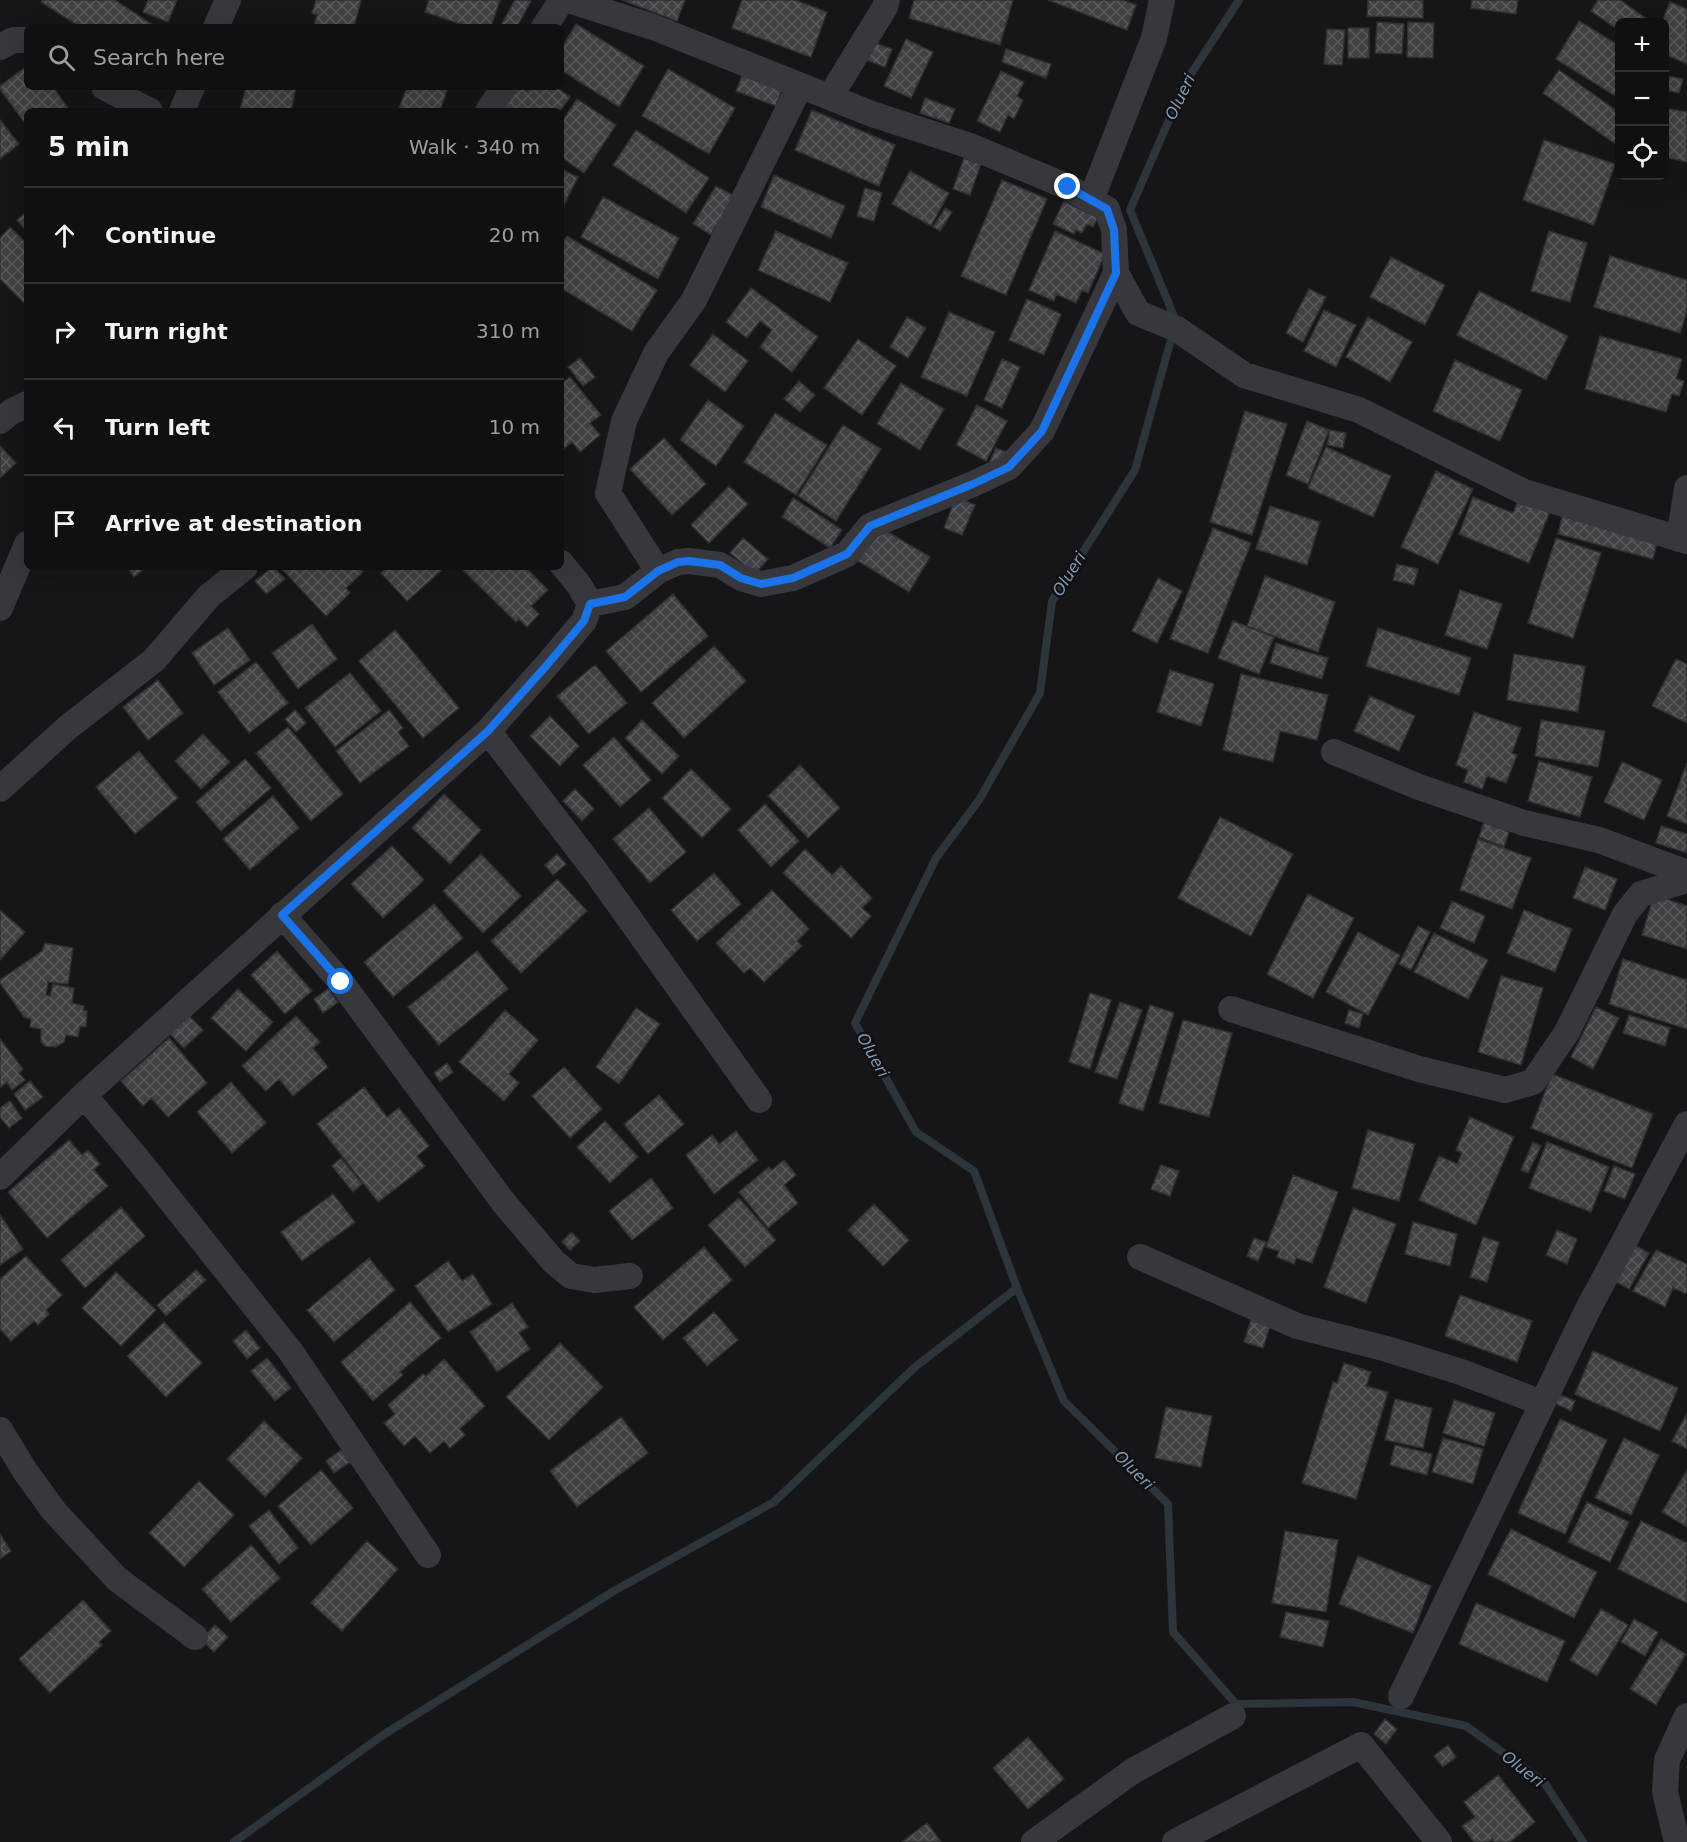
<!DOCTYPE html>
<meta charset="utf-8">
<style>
:root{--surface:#101012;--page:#1e1e20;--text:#f1f3f6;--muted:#9c9d9f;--line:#303032}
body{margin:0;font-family:"DejaVu Sans",sans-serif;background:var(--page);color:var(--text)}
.controls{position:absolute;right:18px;top:18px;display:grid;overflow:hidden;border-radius:9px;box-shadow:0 6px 24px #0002}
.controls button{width:54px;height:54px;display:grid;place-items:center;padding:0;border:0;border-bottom:2px solid var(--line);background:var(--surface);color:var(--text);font:30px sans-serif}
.stop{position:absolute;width:18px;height:18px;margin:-14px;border:4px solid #1a73e8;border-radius:50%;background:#fff}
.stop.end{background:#1a73e8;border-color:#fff;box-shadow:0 2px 6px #0008}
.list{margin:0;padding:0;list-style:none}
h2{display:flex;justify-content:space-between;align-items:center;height:78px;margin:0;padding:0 24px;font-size:26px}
h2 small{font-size:20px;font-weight:400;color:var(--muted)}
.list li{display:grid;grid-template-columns:39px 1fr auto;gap:18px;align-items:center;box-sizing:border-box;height:96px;padding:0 24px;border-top:2px solid var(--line)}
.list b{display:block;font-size:22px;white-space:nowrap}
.list em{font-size:20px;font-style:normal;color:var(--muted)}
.icon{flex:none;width:33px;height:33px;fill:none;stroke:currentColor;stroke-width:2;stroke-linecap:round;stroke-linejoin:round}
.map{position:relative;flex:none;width:1687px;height:1842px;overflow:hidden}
.search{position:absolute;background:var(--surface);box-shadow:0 6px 24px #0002;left:24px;top:24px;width:540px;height:66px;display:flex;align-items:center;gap:15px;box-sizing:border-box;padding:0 21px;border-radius:9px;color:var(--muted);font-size:22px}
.panel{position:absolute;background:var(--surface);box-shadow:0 6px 24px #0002;left:24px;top:108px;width:540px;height:462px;border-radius:9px}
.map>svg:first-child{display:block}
</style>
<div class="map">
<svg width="1687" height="1842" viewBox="0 0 1687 1842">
<defs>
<pattern id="building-cross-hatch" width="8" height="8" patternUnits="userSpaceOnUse" patternTransform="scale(1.5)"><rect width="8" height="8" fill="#404145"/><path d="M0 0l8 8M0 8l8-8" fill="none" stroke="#595a5e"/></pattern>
</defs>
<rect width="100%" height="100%" fill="#161618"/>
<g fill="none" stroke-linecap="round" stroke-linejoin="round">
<!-- stream -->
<path stroke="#2c353c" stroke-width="8" d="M1239,0L1185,83L1130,210L1176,321L1135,470L1052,601L1040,693L979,800L936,858L855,1023L916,1132L974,1171L1017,1288L1064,1401L1168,1504L1173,1632L1236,1704L1353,1702L1466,1726L1544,1782L1583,1842
M234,1842L383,1735L614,1591L774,1502L915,1367L1017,1288"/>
</g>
<!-- building -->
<path fill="url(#building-cross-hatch)" stroke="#303034" stroke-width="1.5" d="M42,0H115L156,27H80L41,2Z
M148,0H177L168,22L143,12Z
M316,0H361L354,27H314L317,15L312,13Z
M429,0H500L491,27H469L425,12Z
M515,0L531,1L517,27H500Z
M622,0H685L677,21Z
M742,0H795L827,12L811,57L732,28Z
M914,0H1013L1000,45L909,18Z
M1048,0H1123L1136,5L1127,30Z
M1368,0H1423V18L1367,16Z
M1472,0H1518L1516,14L1471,8Z
M1598,0H1620L1647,19L1644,22H1620V31L1591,11Z
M1670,2L1687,9V64L1664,54V22H1662Z
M1579,21L1620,46V88L1615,96L1556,59Z
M1377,22L1404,24L1402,54L1375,53Z
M1408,22L1434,23L1433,58L1407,57Z
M576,24L644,66L619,107L561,70V49Z
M1348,28H1369V58H1348Z
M1327,29L1345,30L1342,65L1324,64Z
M906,39L933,52L911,98L884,86Z
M870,41L892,49L885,67L864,59Z
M1006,49L1051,64L1046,78L1002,62Z
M27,66V87H53L70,111H27V126L0,89V86Z
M668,69L735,108L709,154L642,116Z
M1559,70L1620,113V135L1614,143L1543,93Z
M744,71L783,86L776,106L736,91Z
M1001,71L1024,82L1017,96L1023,100L1014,119L1008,115L1000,132L977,121Z
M1664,75L1683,79L1679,93L1664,90Z
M246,87H296L291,111L240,110Z
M407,87H439L447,90L440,111H398Z
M514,87H521L527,91L530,87H556L570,97L560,111H497Z
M925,98L955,109L949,123L920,113Z
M577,99L616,125L584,173L561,157V123Z
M1664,108L1687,112V162L1664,157Z
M812,110L895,145L879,186L795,150Z
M0,120L19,144L0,159Z
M636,130L709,178L686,213L613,165Z
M1544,140L1615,164L1594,225L1523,200Z
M964,158L981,164L970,195L953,189Z
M561,169L578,177L561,211Z
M910,171L949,193L931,226L892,204Z
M774,175L845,206L831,238L761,207Z
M1002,180L1047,199L1006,295L961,276Z
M716,186L734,196L711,235L693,224Z
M865,188L882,193L874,221L857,216Z
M603,197L679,238L658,279L581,237Z
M1064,201L1098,218L1093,227L1087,224L1082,233L1076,230L1074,234L1053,224Z
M945,208L952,212L940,231L933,227Z
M27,211V231L17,220Z
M10,227L27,244V306L0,279V238Z
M776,231L848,263L830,302L758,270Z
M1055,231L1105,254L1088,293L1082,290L1076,303L1056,294L1054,301L1029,290Z
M1549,231L1587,243L1570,302L1531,291Z
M567,236L657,290L632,331L561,288V246Z
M1610,256L1687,280V311L1680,333L1594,307Z
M1391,257L1445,285L1425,325L1370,297Z
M751,288L818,337L792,372L760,347L772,330L760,321L747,338L726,322Z
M1309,289L1326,297L1303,342L1286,333Z
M1479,291L1568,336L1546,380L1457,335Z
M1027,299L1061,314L1044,355L1009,340Z
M1324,310L1356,325L1336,367L1304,351Z
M949,312L995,332L967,396L921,377Z
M907,317L926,328L908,358L890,347Z
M1368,317L1412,342L1390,382L1346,357Z
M713,334L748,361L725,392L690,365Z
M1600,336L1682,359L1676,379L1684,381L1679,396L1672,394L1666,412L1585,389Z
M858,339L896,366L862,415L824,388Z
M580,358L595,377L583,386L568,367Z
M1002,359L1020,367L1002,408L984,400Z
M1455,360L1522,390L1500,441L1433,411Z
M570,377L601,415L590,423L600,435L580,452L572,442L561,451V384Z
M799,381L815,395L800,412L784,399Z
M901,383L944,409L920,450L877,424Z
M708,400L744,426L716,466L680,440Z
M977,405L1007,421L986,461L956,445Z
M1245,411L1287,424L1252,535L1210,522Z
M775,413L827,445L796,495L744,462Z
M1307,421L1329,430L1308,484L1286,475Z
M843,425L881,449L836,521L798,496Z
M1330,430L1346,433L1343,448L1327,445Z
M664,438L706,484L672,515L630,469Z
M0,446L16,463L0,478Z
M1326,447L1391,476L1373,517L1308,488Z
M996,448L1008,453L1002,466L990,461Z
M1436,471L1473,489L1438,564L1401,547Z
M729,486L748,504L709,543L691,525Z
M1520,496L1551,509L1529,563L1459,534L1473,497L1513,513Z
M956,497L975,505L962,535L944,528Z
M793,498L842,530L830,548L782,517Z
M1270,506L1320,522L1307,565L1256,549Z
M1563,513L1658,538L1653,559L1558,534Z
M878,526L930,557L909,592L858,561Z
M1213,528L1251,543L1208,653L1170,639Z
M743,538L768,559L755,574L730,553Z
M1556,538L1601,553L1573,638L1528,623Z
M1397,564L1418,569L1414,585L1393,580Z
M127,567H147L134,577Z
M273,567L285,579L266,594L255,581Z
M280,567H359L363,572L346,588L350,593L326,616Z
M387,567H439L442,570L407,601L381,573Z
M465,567H525L548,590L531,606L539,614L527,627L519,619L516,622L462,569Z
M1265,576L1335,602L1318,652L1247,626Z
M1158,578L1182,591L1157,643L1132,631Z
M1460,590L1502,604L1487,649L1445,635Z
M673,594L708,636L641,692L606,651Z
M1233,621L1274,637L1259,674L1218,658Z
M312,624L337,659L298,689L272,653Z
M228,628L250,660L214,685L192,653Z
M1378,628L1471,658L1459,695L1366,666Z
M395,630L459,708L423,738L359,661Z
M1276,643L1328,658L1322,679L1270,663Z
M714,646L746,681L684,738L652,703Z
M1514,654L1585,666L1578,712L1507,700Z
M1676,659L1687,664V723L1652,706Z
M256,662L288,703L249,733L218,692Z
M595,665L627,703L589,734L557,696Z
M1170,670L1214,684L1201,726L1157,712Z
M350,673L381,711L335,747L305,708Z
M1241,674L1328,695L1317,740L1280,731L1273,762L1223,750Z
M158,680L183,713L148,740L123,707Z
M1370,696L1415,716L1399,751L1354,731Z
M295,710L306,723L296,732L285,719Z
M389,710L403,728L398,732L409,746L360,783L336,751Z
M1474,712L1521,728L1512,753L1517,755L1506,783L1487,776L1482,789L1464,782L1468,770L1456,765Z
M550,716L579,746L560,766L530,736Z
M642,720L679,756L662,774L625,738Z
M1541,720L1605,731L1598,767L1535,756Z
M288,727L343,794L311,821L256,753Z
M203,734L230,762L201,789L175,761Z
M614,737L651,780L620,807L583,765Z
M139,751L178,798L135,834L96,787Z
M245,759L271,788L221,831L196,802Z
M1539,761L1592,777L1580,817L1528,801Z
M1622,762L1662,780L1644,820L1604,802Z
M1687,763V824L1667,816Z
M800,765L840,808L808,838L768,796Z
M691,769L731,809L702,838L662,798Z
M575,789L594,809L582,821L563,801Z
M444,794L481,830L450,864L412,828Z
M273,796L299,828L250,870L223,839Z
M765,804L799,841L771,867L738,830Z
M649,808L686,852L650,883L613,839Z
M1220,817L1293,854L1251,936L1178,898Z
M1484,822L1509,832L1504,847L1479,837Z
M1661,826L1687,834V853L1656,843Z
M1478,839L1531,858L1512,909L1460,890Z
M392,846L424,880L383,918L351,884Z
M805,849L832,875L841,866L872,898L862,908L871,916L851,938L783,873Z
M481,854L521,896L483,933L443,891Z
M557,854L566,864L553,875L545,865Z
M1585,867L1617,879L1605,910L1573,898Z
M714,873L741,904L697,941L671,910Z
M557,879L587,911L521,973L491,941Z
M772,890L809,929L797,941L802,946L764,982L750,968L744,973L716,943Z
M1308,894L1354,918L1313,998L1267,974Z
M1654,895L1687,906V949L1642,935Z
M1452,901L1485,916L1474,943L1440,928Z
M434,904L463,938L393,997L364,962Z
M0,910L25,932L0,960Z
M1524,910L1572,929L1555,972L1507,953Z
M1418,926L1430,932L1411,970L1399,964Z
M1358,932L1400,955L1368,1015L1326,992Z
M1434,933L1488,960L1468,999L1414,972Z
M45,943L73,948L68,984L48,982L46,995L50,996L53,984L74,988L72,1003L84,1006L83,1010L87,1011L86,1027L80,1026L78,1037L66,1035L64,1042L55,1047L45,1046L41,1042V1029L30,1027L31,1019L24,1017L0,983V980L42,951Z
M277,951L312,991L285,1014L251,975Z
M477,951L508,989L439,1045L408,1007Z
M1623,959L1687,980V1029L1609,1004Z
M1501,976L1543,988L1521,1065L1478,1052Z
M238,989L273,1022L246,1051L211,1018Z
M328,989L338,1002L323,1013L314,999Z
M1090,993L1111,1000L1090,1069L1069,1062Z
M1120,1002L1142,1010L1117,1079L1095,1072Z
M1150,1005L1174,1013L1143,1111L1119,1103Z
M1596,1007L1619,1018L1593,1069L1571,1057Z
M636,1008L660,1024L619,1084L596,1067Z
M505,1010L538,1040L509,1074L519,1083L504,1101L459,1062Z
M1349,1010L1363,1014L1359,1028L1345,1023Z
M187,1014L203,1030L184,1048L169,1033Z
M1629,1015L1670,1028L1665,1046L1623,1033Z
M296,1016L320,1042L313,1048L328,1067L293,1096L279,1079L266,1091L242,1066Z
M1183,1020L1232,1033L1209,1117L1159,1103Z
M169,1038L207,1083L168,1117L151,1098L143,1106L121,1081Z
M0,1039L23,1069L19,1073L25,1080L12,1090L7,1082L0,1088Z
M447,1063L453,1072L440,1082L434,1073Z
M564,1067L602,1109L570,1138L532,1096Z
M1552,1074L1653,1114L1632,1168L1531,1128Z
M30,1081L43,1097L25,1110L14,1094Z
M231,1082L266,1123L232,1153L197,1112Z
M364,1087L387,1117L399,1108L429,1146L417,1156L425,1166L378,1202L317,1124Z
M659,1095L684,1124L648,1154L624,1124Z
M10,1101L22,1118L9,1128L0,1117V1108Z
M1470,1117L1514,1137L1476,1225L1419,1200L1439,1156L1457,1164L1462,1153L1456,1150Z
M605,1121L638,1157L610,1183L577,1147Z
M1368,1130L1415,1144L1399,1201L1352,1188Z
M736,1131L758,1160L714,1194L686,1155L712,1135L719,1144Z
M69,1140L82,1155L88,1150L100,1164L94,1170L108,1186L47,1238L8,1192Z
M1533,1142L1541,1146L1528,1173L1521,1170Z
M1547,1142L1609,1167L1591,1212L1529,1188Z
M341,1158L362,1184L353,1192L332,1166Z
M784,1160L796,1175L784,1185L798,1203L768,1228L739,1192L769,1167L772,1170Z
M1161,1165L1179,1171L1170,1196L1151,1189Z
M1614,1166L1635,1174L1625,1199L1604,1191Z
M1293,1175L1338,1192L1312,1263L1296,1258L1294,1264L1277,1257L1279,1251L1266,1247Z
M651,1178L673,1208L632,1240L609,1211Z
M333,1194L355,1222L302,1261L281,1232Z
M739,1198L776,1240L745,1267L708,1225Z
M874,1204L909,1240L883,1266L848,1230Z
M121,1207L145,1236L85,1288L61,1260Z
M1353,1208L1396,1224L1366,1303L1324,1287Z
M0,1215L23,1249L0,1265Z
M1413,1222L1457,1234L1450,1266L1405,1254Z
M1557,1230L1577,1239L1567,1264L1546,1255Z
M571,1232L580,1241L570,1250L562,1242Z
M1483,1237L1499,1242L1487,1282L1470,1277Z
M1254,1238L1266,1242L1258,1261L1247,1256Z
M1631,1243L1649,1253L1629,1289L1611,1279Z
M704,1247L732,1280L663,1340L634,1307Z
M1656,1250L1687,1264V1294L1673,1288L1665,1307L1633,1291Z
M26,1256L62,1295L46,1310L49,1314L38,1325L34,1321L11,1341L0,1329V1279Z
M369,1258L395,1290L334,1342L307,1310Z
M448,1261L462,1281L473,1274L492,1304L448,1332L415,1286Z
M196,1270L206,1280L166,1316L157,1305Z
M116,1272L156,1310L121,1346L82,1308Z
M1460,1295L1532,1321L1517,1362L1445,1336Z
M410,1302L441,1338L400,1372L403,1375L373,1401L341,1362Z
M512,1303L528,1327L519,1333L530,1349L497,1372L470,1332Z
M714,1312L738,1340L707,1366L683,1338Z
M1251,1320L1270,1326L1263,1348L1244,1342Z
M164,1322L202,1363L166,1397L127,1356Z
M246,1330L260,1348L247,1359L233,1341Z
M560,1343L603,1387L549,1440L506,1397Z
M1593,1351L1678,1388L1660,1431L1575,1394Z
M267,1358L291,1388L275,1401L251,1371Z
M444,1359L485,1406L460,1429L465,1435L450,1448L444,1441L430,1453L415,1436L404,1446L384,1423L395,1414L388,1405L423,1374L426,1376Z
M1344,1363L1371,1372L1366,1386L1388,1392L1356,1499L1302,1483L1333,1382L1337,1383Z
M1556,1393L1575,1401L1571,1411L1552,1402Z
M1395,1399L1432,1408L1423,1448L1385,1440Z
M1454,1400L1495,1413L1484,1446L1443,1433Z
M1166,1407L1212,1416L1201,1467L1155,1458Z
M1687,1413V1449L1672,1441Z
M621,1417L648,1453L577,1507L550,1471Z
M1560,1419L1607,1440L1565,1534L1518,1513Z
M264,1421L302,1458L265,1497L227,1459Z
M1443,1438L1483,1449L1473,1484L1432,1472Z
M1624,1438L1659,1455L1631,1515L1595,1498Z
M1395,1445L1432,1454L1427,1475L1390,1465Z
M341,1450L350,1462L334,1473L326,1461Z
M321,1470L353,1508L311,1545L278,1506Z
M1687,1470V1527L1662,1512Z
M199,1481L234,1515L184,1567L149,1533Z
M1587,1502L1629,1522L1610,1562L1568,1542Z
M269,1510L298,1548L279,1564L249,1526Z
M1641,1521L1687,1543V1603L1618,1569Z
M1511,1529L1597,1572L1574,1618L1488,1574Z
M1285,1531L1338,1540L1326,1612L1272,1603Z
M0,1534L11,1551L0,1559Z
M367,1541L398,1569L342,1631L311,1603Z
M251,1545L280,1578L231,1622L202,1589Z
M1358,1556L1431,1586L1413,1633L1339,1604Z
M83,1600L111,1631L99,1642L102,1645L50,1693L19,1659Z
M1476,1603L1565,1641L1547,1682L1459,1644Z
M1601,1609L1628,1625L1597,1676L1570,1660Z
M1286,1612L1329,1621L1323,1647L1280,1637Z
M1634,1619L1658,1632L1645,1656L1621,1642Z
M215,1625L228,1637L214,1652L201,1639Z
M1661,1639L1686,1654L1656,1705L1630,1689Z
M1385,1719L1397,1729L1386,1744L1374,1734Z
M1028,1737L1064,1779L1028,1809L993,1768Z
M1448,1745L1456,1757L1443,1767L1434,1756Z
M1498,1775L1535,1822L1510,1842H1494L1492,1839L1489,1842H1474L1462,1826L1475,1817L1464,1802Z
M927,1823L941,1842H902Z"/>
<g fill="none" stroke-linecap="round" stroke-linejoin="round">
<!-- minor -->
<path stroke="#37383d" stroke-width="26" d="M569,0L653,27L872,114L970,146L1068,187L1107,209L1114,230L1116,273L1138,313L1177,329L1244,375L1359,410L1524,492L1687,541
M216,27L228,0
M544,27L562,0
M0,47L13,40H27
M104,87L150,111
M830,97L885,7L887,0
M182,111L192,87
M488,111L504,87
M1091,200L1154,38L1162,0
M0,421L11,412L27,404
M1679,539L1687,488
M561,563L579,585L590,604
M658,571L608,493L624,421L656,353L694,300L800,86
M590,604L625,597L658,571L678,562L689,561L720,565L741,578L761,584L793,578L847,554L870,526L973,484L1009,467L1042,431L1116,273
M0,608L27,544
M488,731L596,872L759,1100
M1334,752L1419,787L1524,823L1599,840L1687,873
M0,789L67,728L154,660L209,596L245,567
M282,915L341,982L504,1203L554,1262L571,1276L594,1280L630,1276
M1231,1009L1419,1069L1505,1090L1533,1082L1567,1032L1625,914L1641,894L1687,880
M84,1095L140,1162L291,1352L428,1555
M0,1177L84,1095L488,731L547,665L584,621L590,604
M1140,1257L1297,1326L1387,1349L1461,1372L1542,1403
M0,1430L25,1471L54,1511L117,1579L195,1637
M1401,1696L1587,1311L1687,1124
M1034,1842L1133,1771L1233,1716
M1175,1842L1361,1745L1439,1842
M1677,1842L1665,1792L1667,1760L1687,1716"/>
</g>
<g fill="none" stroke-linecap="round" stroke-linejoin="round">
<!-- route -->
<path stroke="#1a73e8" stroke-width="8" d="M341,982L282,915L488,731L547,665L584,621L590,604L625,597L658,571L678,562L689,561L720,565L741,578L761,584L793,578L847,554L870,526L973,484L1009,467L1042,431L1116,273L1114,230L1107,209L1068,187"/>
</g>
<g text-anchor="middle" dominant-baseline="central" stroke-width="5" stroke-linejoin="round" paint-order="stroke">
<!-- water labels -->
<g font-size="16" font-style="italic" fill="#7f9bb3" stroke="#111113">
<text transform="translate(1180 97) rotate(-64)">Olueri</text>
<text transform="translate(1069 574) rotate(-58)">Olueri</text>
<text transform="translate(873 1055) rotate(61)">Olueri</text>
<text transform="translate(1134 1470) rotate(45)">Olueri</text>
<text transform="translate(1523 1769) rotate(38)">Olueri</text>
</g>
</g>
</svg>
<div class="controls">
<button>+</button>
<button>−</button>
<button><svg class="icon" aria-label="locate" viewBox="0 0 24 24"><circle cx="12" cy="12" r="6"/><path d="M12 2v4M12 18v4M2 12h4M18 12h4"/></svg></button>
</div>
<div class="stop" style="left:341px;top:982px"></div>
<div class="stop end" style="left:1068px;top:187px"></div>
<div class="search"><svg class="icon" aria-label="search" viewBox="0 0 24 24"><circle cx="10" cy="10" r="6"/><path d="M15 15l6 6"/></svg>Search here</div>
<section class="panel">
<h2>5 min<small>Walk · 340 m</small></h2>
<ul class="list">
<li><svg class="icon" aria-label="ahead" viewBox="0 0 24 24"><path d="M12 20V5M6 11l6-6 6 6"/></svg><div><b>Continue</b></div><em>20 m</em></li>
<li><svg class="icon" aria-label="right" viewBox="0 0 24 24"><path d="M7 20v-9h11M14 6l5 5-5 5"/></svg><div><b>Turn right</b></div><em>310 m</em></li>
<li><svg class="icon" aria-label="left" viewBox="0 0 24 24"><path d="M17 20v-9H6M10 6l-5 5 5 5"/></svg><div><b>Turn left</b></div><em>10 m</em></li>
<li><svg class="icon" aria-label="arrive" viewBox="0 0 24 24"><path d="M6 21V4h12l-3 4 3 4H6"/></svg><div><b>Arrive at destination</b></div></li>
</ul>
</section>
</div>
